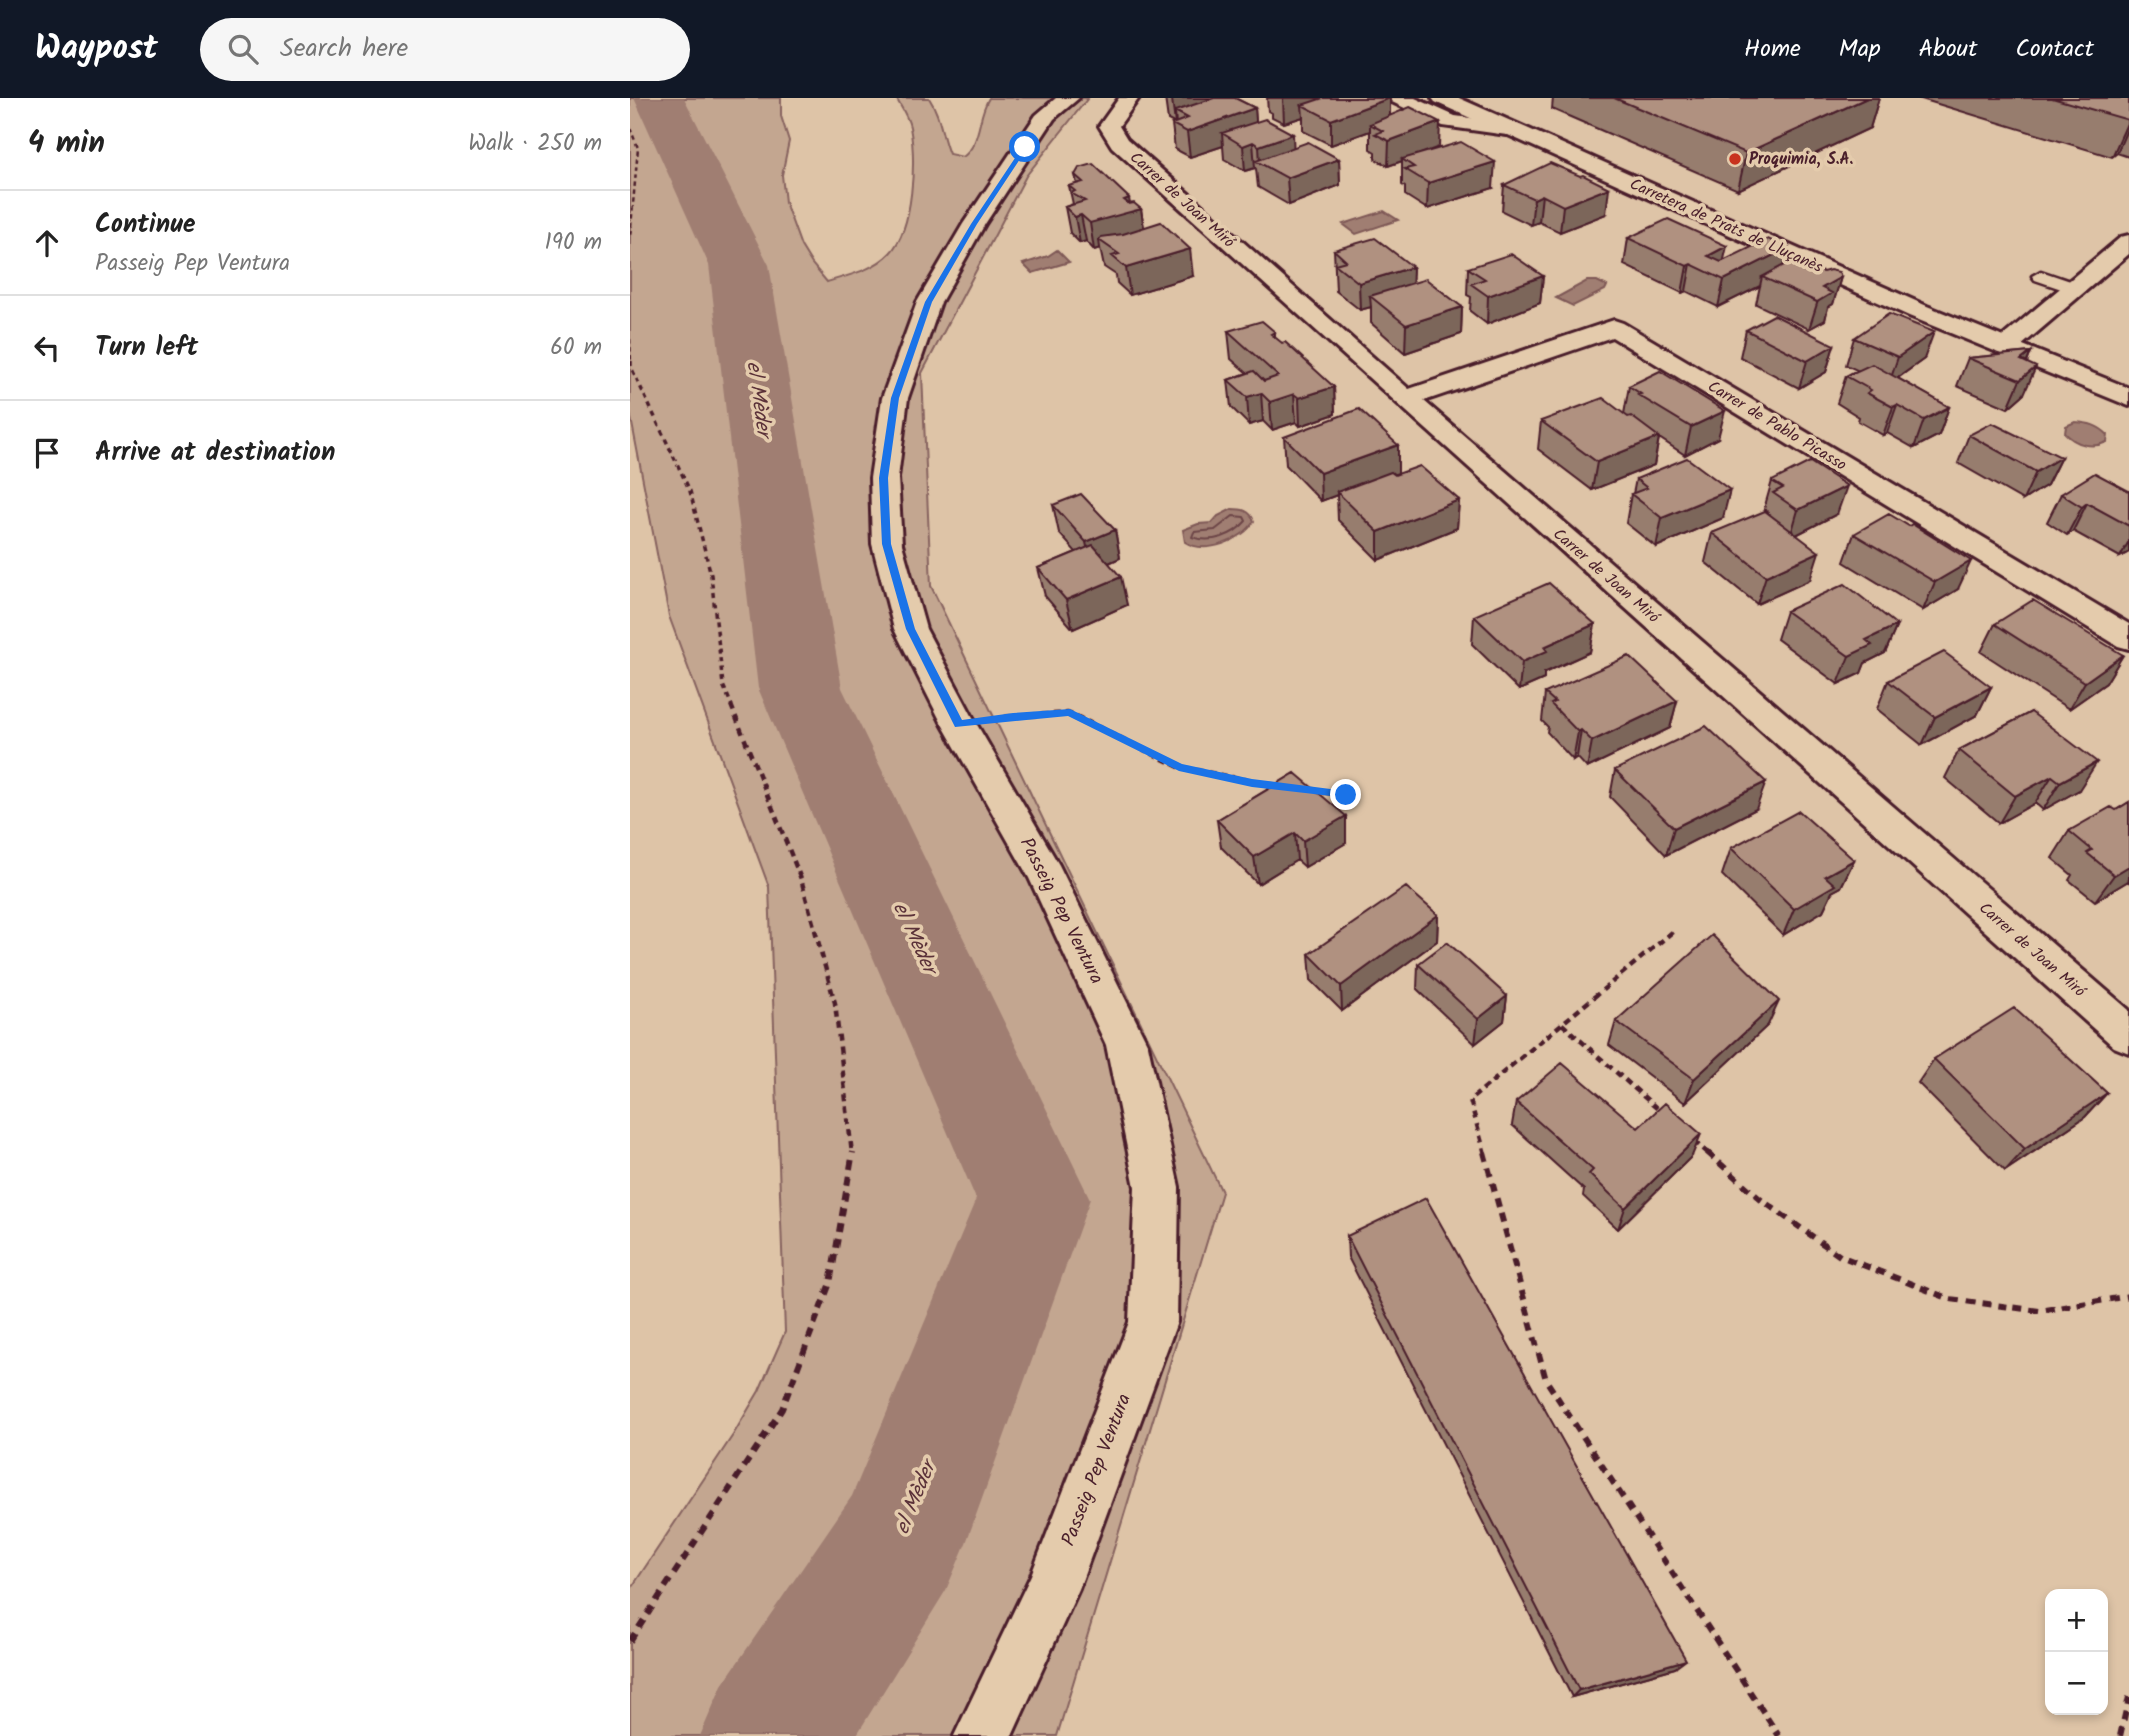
<!DOCTYPE html>
<meta charset="utf-8">
<style>
:root{--surface:#fff;--page:#f6f6f6;--text:#222;--muted:#767676;--line:#e0e0e0;--accent:#111827}
body{margin:0;font-family:Kalam,sans-serif;background:var(--page);color:var(--text)}
.controls{position:absolute;right:21px;bottom:21px;display:grid;overflow:hidden;border-radius:14px;box-shadow:0 4px 10px #0003}
.controls button{width:63px;height:63px;display:grid;place-items:center;padding:0;border:0;border-bottom:2px solid var(--line);background:var(--surface);color:var(--text);font:35px sans-serif}
.stop{position:absolute;width:21px;height:21px;margin:-16px;border:5px solid #1a73e8;border-radius:50%;background:#fff}
.stop.end{background:#1a73e8;border-color:#fff;box-shadow:0 2px 7px #0008}
.list{margin:0;padding:0;list-style:none}
h2{display:flex;justify-content:space-between;align-items:center;height:91px;margin:0;padding:0 28px;font-size:30px}
h2 small{font-size:23px;font-weight:400;color:var(--muted)}
.list li{display:grid;grid-template-columns:46px 1fr auto;gap:21px;align-items:center;box-sizing:border-box;height:105px;padding:0 28px;border-top:2px solid var(--line)}
.list b{display:block;font-size:26px;white-space:nowrap}
.list p{margin:0;font-size:23px;white-space:nowrap;color:var(--muted)}
.list em{font-size:23px;font-style:normal;color:var(--muted)}
.icon{flex:none;width:38px;height:38px;fill:none;stroke:currentColor;stroke-width:2;stroke-linecap:round;stroke-linejoin:round}
.map{position:relative;flex:none;width:1499px;height:1638px;overflow:hidden}
header{display:flex;align-items:center;gap:42px;box-sizing:border-box;height:98px;padding:0 35px;background:var(--accent);color:#fff}
header strong{font-size:33px}
nav{display:flex;gap:38px;margin-inline-start:auto;font-size:24px}
.search{width:490px;height:63px;background:var(--page);display:flex;align-items:center;gap:18px;box-sizing:border-box;padding:0 24px;border-radius:38px;color:var(--muted);font-size:26px}
main{display:flex}
aside{flex:1;background:var(--surface)}
.map>svg:first-child{display:block}
</style>
<header>
<strong>Waypost</strong>
<div class="search"><svg class="icon" aria-label="search" viewBox="0 0 24 24"><circle cx="10" cy="10" r="6"/><path d="M15 15l6 6"/></svg>Search here</div>
<nav><a>Home</a><a>Map</a><a>About</a><a>Contact</a></nav>
</header>
<main>
<aside>
<h2>4 min<small>Walk · 250 m</small></h2>
<ul class="list">
<li><svg class="icon" aria-label="ahead" viewBox="0 0 24 24"><path d="M12 20V5M6 11l6-6 6 6"/></svg><div><b>Continue</b><p>Passeig Pep Ventura</p></div><em>190 m</em></li>
<li><svg class="icon" aria-label="left" viewBox="0 0 24 24"><path d="M17 20v-9H6M10 6l-5 5 5 5"/></svg><div><b>Turn left</b></div><em>60 m</em></li>
<li><svg class="icon" aria-label="arrive" viewBox="0 0 24 24"><path d="M6 21V4h12l-3 4 3 4H6"/></svg><div><b>Arrive at destination</b></div></li>
</ul>
</aside>
<div class="map">
<svg width="1499" height="1638" viewBox="0 0 1499 1638">
<rect width="100%" height="100%" fill="#dec4a7"/>
<filter id="ink" filterUnits="userSpaceOnUse"><feTurbulence type="fractalNoise" baseFrequency=".0143" numOctaves="2"/><feDisplacementMap in="SourceGraphic" scale="14" xChannelSelector="R" yChannelSelector="G"/><feConvolveMatrix kernelMatrix="1 2 1 2 8 2 1 2 1" color-interpolation-filters="sRGB"/></filter>
<g filter="url(#ink)">
<!-- green -->
<path fill="#c3a690" stroke="#86625e" stroke-width="2" d="M0,0H151V18L159,43L152,77L155,104L171,148L182,166L197,184C219,177 244,172 260,155C284,130 286,61 280,29C278,19 271,9 266,0H299C311,18 311,37 319,56L333,59C352,44 347,19 359,0H458L396,78L292,275L301,488L592,1094L427,1638H0V1492L103,1337L129,1293L155,1234L139,789L39,518L0,315Z"/>
<!-- water -->
<path fill="#a07e72" stroke="#7e5856" stroke-width="2" d="M754,113L768,122L726,136L713,126Z
M427,152L439,164L402,175L393,166L418,158Z
M957,183H967L977,188L975,192L943,208L926,200Z
M1445,324C1459,325 1468,327 1478,337L1477,344C1462,351 1446,347 1435,335L1436,328Z
M602,411C612,411 620,412 624,423C613,443 575,457 555,444L553,432L568,426L582,425L588,418Z"/>
<g fill="none" stroke-linecap="round" stroke-linejoin="round">
<!-- shore -->
<path stroke="#6c4547" stroke-width="2" d="M603,418L614,419L616,423C603,438 581,446 562,439L564,434L585,432Z"/>
<!-- river -->
<path fill="#a07e72" fill-rule="evenodd" d="M4,0H54L139,167L212,590L460,1101L336,1445L316,1492L226,1638H70L92,1587L222,1398L346,1101L128,590L79,167Z"/>
<defs>
<path id="service" d="M1411,173L1452,187L1455,191L1446,196L1405,182L1402,178Z"/>
<path id="minor" d="M489,0H509L489,28L497,41L779,291L975,225L984,222L993,225L1499,526V551L1488,548L982,239L794,303L1499,912V955L1484,949L482,49L469,28Z
M759,0H785L825,18L877,25L884,27L887,31L884,35L877,37L813,28L762,4Z
M1499,137V156L1384,254L1375,257L1366,254L1362,249L1366,244L1491,139Z"/>
<path id="tertiary" d="M426,0H449L424,21L355,126L311,204L278,300L268,380L272,446L296,531L346,625L429,767L518,947L549,1089L547,1224L449,1491L382,1638H324L401,1477L499,1224L505,1089L476,947L399,780L312,626L264,531L242,446L240,380L252,300L287,204L333,126L406,17Z
M802,0H829L1297,208L1499,290V308L1279,218L805,4Z"/>
</defs>
<!-- service casing -->
<use href="#service" stroke="#4a1f2b" stroke-width="5"/>
<!-- minor casing -->
<use href="#minor" stroke="#4a1f2b" stroke-width="6"/>
<!-- tertiary casing -->
<use href="#tertiary" stroke="#4a1f2b" stroke-width="6"/>
<!-- path-far3 -->
<path stroke="#4a1f2b" stroke-width="2.5" stroke-dasharray="4.5 3.5" stroke-linecap="butt" d="M0,30L8,50L0,140
M0,241L1,265"/>
<!-- path-far2 -->
<path stroke="#4a1f2b" stroke-width="3.5" stroke-dasharray="5 4.5" stroke-linecap="butt" d="M1,263V269L60,393L81,477L93,587L102,608"/>
<!-- path-far1 -->
<path stroke="#4a1f2b" stroke-width="4.5" stroke-dasharray="7 5" stroke-linecap="butt" d="M101,607L171,781L205,905L222,1056
M375,619L440,615L549,669L649,688
M682,693L716,697
M932,926L1031,1014
M1064,1043L1079,1056
M855,1056L840,1002L1046,831"/>
<!-- path -->
<path stroke="#4a1f2b" stroke-width="6" stroke-dasharray="9 7" stroke-linecap="butt" d="M854,1054L916,1282L1149,1638
M1077,1054L1130,1101L1210,1158L1320,1201L1410,1213L1499,1198
M0,1543L152,1311L200,1185L223,1054
M1490,1638L1499,1599"/>
<!-- service -->
<use href="#service" fill="#e4cbac" fill-rule="evenodd"/>
<!-- minor -->
<use href="#minor" fill="#e4cbac" fill-rule="evenodd"/>
<!-- tertiary -->
<use href="#tertiary" fill="#e4cbac" fill-rule="evenodd"/>
</g>
<!-- wall -->
<path fill="#977d6e" stroke="#4a1f2b" stroke-width="2" d="M535,0H605L625,10L626,24L664,49L709,61L710,87L659,107L628,89L626,71L625,70L615,73L594,61L593,48L560,59L545,51L542,26L544,25L538,22Z
M637,0H759L760,18L809,49L800,53L863,90L797,111L775,97V89L772,87V63L758,68L745,61V54L740,51V33L701,47L673,33V19L654,25L642,19V15L638,13Z
M923,0H1249L1240,30L1108,92L922,11Z
M1288,0H1499V59L1487,55L1482,59Z
M445,77L511,111L514,129L563,178L500,197L487,185L486,177L474,169L470,150L464,152L456,143L450,145L440,135L435,109L443,106L439,88L447,86Z
M874,87L976,116L930,134L909,124L901,127L872,113Z
M998,140L1094,162L1154,167L1193,174L1211,179L1203,206L1198,209L1195,222L1179,231L1126,206L1130,188L1088,209L1056,193L1052,195L994,167Z
M704,152L783,169L782,185L832,209L831,236L775,255L741,225V209L730,212L706,193Z
M838,170L913,178L910,205L857,226L840,213L841,199L837,197Z
M1116,232L1204,247L1196,274L1169,290L1110,259Z
M598,233L645,234V240L704,289L705,316L670,328L666,324L642,332L633,323L619,327L601,309L598,282L617,275L601,261Z
M1224,240L1294,261L1268,280L1319,309L1309,337L1284,350L1257,335L1253,337L1228,323L1229,319L1207,305L1216,278L1227,272L1216,267Z
M1401,254L1397,265L1394,296L1378,310L1327,288L1338,260Z
M999,288L1088,340L1055,357L1029,340L1024,367L962,392L908,351L911,323L994,316Z
M1339,337L1431,359L1417,387L1393,402L1328,365Z
M654,339L768,347V375L764,376L829,402L827,430L748,462L708,422L707,397L691,403L656,367Z
M1006,381L1093,420L1026,449L996,425L1001,396H1003Z
M1142,383L1207,416L1166,437L1180,482L1127,506L1075,464L1082,435L1138,415V414L1134,411Z
M1499,393V454L1490,459L1443,433L1437,437L1417,424L1431,396Z
M423,407L485,432L490,460L479,465L497,507L443,531L415,498L408,470L446,454L429,435Z
M1224,436L1328,491L1293,512L1214,464Z
M1156,513L1267,527L1255,555L1235,565L1231,575L1208,586L1147,541Z
M844,518L965,526L960,554L914,575V581L889,592L842,546Z
M1365,526L1493,557L1476,585L1439,611L1351,554Z
M1258,583L1361,589L1347,617L1292,647L1247,611Z
M915,595L1047,603L1040,630L957,670L947,659L943,662L917,634L918,629L912,623Z
M1401,614L1449,692L1413,712L1405,705L1369,725L1315,680L1329,652Z
M985,672L1126,711L1036,757L980,699Z
M665,675L716,745L675,769L667,762L628,786L591,749L587,722Z
M1499,704V784L1498,783L1465,803L1439,782L1442,777L1422,760L1439,733L1486,712Z
M1101,750L1224,762L1211,789L1202,794L1193,813L1153,837L1092,777Z
M808,817L807,843L712,913L681,882L679,856Z
M788,866L877,898L874,923L845,946L787,891Z
M986,923L1138,927L1055,1005L979,947Z
M1304,961L1477,995L1455,1019L1375,1073L1288,985Z
M886,1004L1008,1030L1062,1058L988,1131L953,1098L954,1092L882,1027Z
M717,1138L1045,1570L942,1599L718,1159Z"/>
<!-- shaded-wall -->
<path fill="#7b665a" stroke="#4a1f2b" stroke-width="2" d="M545,0H596L558,20L545,13L546,26H545L542,1Z
M653,0H709L672,7L673,19L654,25Z
M760,0V25L740,26V33L701,47V22Z
M1237,0H1249L1240,30L1108,92L1116,55Z
M625,10L627,35H592L593,48L560,59L557,34Z
M1499,21V27L1487,55L1482,59Z
M810,24L809,49L774,62L772,61V63L758,68L759,43Z
M663,36L664,61L630,66L629,48Z
M623,44L625,70L615,73L613,48Z
M709,61L710,87L659,107L657,80Z
M865,64L863,90L797,111L798,85Z
M979,90L976,116L930,134L933,108Z
M912,97L909,124L901,127L904,101Z
M499,100L501,114L511,111L515,138L469,142L470,150L464,152L460,125L494,102Z
M451,117L456,143L450,145L445,119Z
M1097,148L1091,175L1078,158Z
M1158,150L1151,177L1132,179L1130,188L1088,209L1094,182Z
M560,151L563,178L500,197L496,170Z
M1061,166L1056,193L1052,195L1057,168Z
M783,169L782,196L740,198L741,209L730,212L729,185Z
M913,178L910,205L857,226L858,198Z
M1211,179L1203,206L1198,209L1195,222L1179,231L1192,190Z
M832,209L831,236L775,255L776,227Z
M1304,234L1294,261L1259,286L1268,259Z
M1204,247L1196,274L1169,290L1177,263Z
M1401,254L1390,281L1391,262Z
M1406,269L1394,296L1378,310L1390,282Z
M704,289L705,316L670,328L669,300Z
M631,295L633,323L619,327L617,299Z
M664,296L666,324L642,332L640,304Z
M1267,307L1257,335L1253,337L1263,309Z
M1319,309L1309,337L1284,350L1294,322Z
M1095,313L1088,340L1055,357L1061,329Z
M1029,339L1024,367L962,392L967,364Z
M768,347V375L709,396L707,394V397L691,403L690,375Z
M1431,359L1417,387L1393,402L1406,374Z
M1217,388L1207,416L1160,440L1168,412Z
M1100,392L1093,420L1026,449L1032,420Z
M829,402L827,430L748,462V434Z
M1457,405L1443,433L1437,437L1452,409Z
M485,432L490,460L462,472L456,444Z
M1499,443V454L1490,459Z
M1189,454L1180,482L1127,506L1136,478Z
M1341,463L1328,491L1293,512L1305,484Z
M491,479L497,507L443,531L436,502Z
M965,526L960,554L914,575V581L889,592L892,564L914,549Z
M1267,527L1255,555L1235,565L1231,575L1208,586L1219,558L1236,542Z
M1493,557L1476,585L1439,611L1455,584Z
M1361,589L1347,617L1292,647L1305,619Z
M1047,603L1040,630L957,670L962,643Z
M951,632L947,659L943,662L948,634Z
M1467,664L1449,692L1413,712L1430,684Z
M1422,678L1405,705L1369,725L1385,698Z
M1136,684L1126,711L1036,757L1044,730Z
M716,718V745L675,769L673,743Z
M665,735L667,762L628,786L624,759Z
M1224,762L1211,789L1202,794L1193,813L1153,837L1164,811L1195,778Z
M1499,768V781L1498,783L1465,803L1484,777Z
M808,817L807,843L712,913L711,888Z
M877,898L874,923L845,946L848,921Z
M1149,903L1138,927L1055,1005L1064,981Z
M1477,995L1455,1019L1375,1073L1395,1051Z
M1071,1036L1062,1058L988,1131L995,1110Z
M1056,1562L1045,1570L942,1599L949,1592Z"/>
<!-- building -->
<path fill="#b09180" stroke="#4a1f2b" stroke-width="2" d="M584,0H605L625,10L557,34L542,26L558,20L545,13Z
M693,0H760L701,22L672,7Z
M984,0H1237L1116,55Z
M1422,0H1499V21L1498,22Z
M780,9L810,24L759,43L745,36L753,33L740,26Z
M635,21L663,36L629,48L623,44L613,48L592,35Z
M678,44L709,61L657,80L626,63Z
M831,44L865,64L798,85L775,71L784,69L772,61Z
M920,65L950,78L953,77L979,90L933,108L912,97L904,101L874,87Z
M463,66L499,100L494,102L499,106L504,105L511,111L460,125L451,117L445,119L435,109L455,103L441,95L445,93L439,88L453,84L445,77L449,70Z
M1038,121L1097,148L1078,158L1091,164L1138,141L1158,150L1094,182L1061,166L1057,168L998,140Z
M531,124L560,151L496,170L482,158L489,156L469,142L471,139L493,136Z
M745,140L783,169L729,185L705,166L716,163L704,152Z
M881,156L913,178L858,198L841,186L855,181L838,170Z
M1165,161L1193,174L1200,172L1209,174L1211,179L1192,190L1202,195L1187,204L1132,179Z
M796,181L832,209L776,227L740,198Z
M1259,216L1304,234L1268,259L1224,240Z
M1144,217L1204,247L1177,263L1116,232Z
M632,223L645,234L641,236L652,245L655,244L704,289L669,300L664,296L640,304L631,295L617,299L598,282L624,273L634,283L648,278L598,233Z
M1401,254L1391,262L1406,269L1390,282L1338,260Z
M1242,266L1319,309L1294,322L1267,307L1263,309L1237,295L1241,292L1216,278Z
M1030,273L1095,313L1061,329L1008,297L1011,296L999,288Z
M973,300L998,319L1001,318L1029,339L967,364L911,323Z
M729,311L768,347L690,375L654,339Z
M1362,325L1431,359L1406,374L1339,337Z
M1057,360L1100,392L1032,420L1001,396L1017,390L1006,381Z
M1180,364L1217,388L1168,412L1143,395L1153,390L1142,383Z
M790,368L829,402L748,434L707,394L761,374L765,377Z
M1465,375L1499,393V428L1457,405L1452,409L1431,396Z
M451,396L485,432L456,444L423,407Z
M1135,413L1189,454L1136,478L1082,435Z
M1259,416L1279,428L1282,426L1341,463L1305,484L1224,436Z
M463,447L491,479L436,502L408,470Z
M919,485L965,526L914,549L917,553L892,564L844,518Z
M1215,486L1267,527L1236,542L1242,547L1219,558L1156,513Z
M1403,502L1493,557L1455,584L1365,526Z
M1314,554L1361,589L1305,619L1258,583Z
M999,558L1047,603L962,643L951,632L948,634L921,606L925,604L915,595Z
M1401,614L1467,664L1430,684L1422,678L1385,698L1329,652Z
M1076,628L1136,684L1044,730L985,672Z
M665,675L716,718L673,743L665,735L624,759L587,722Z
M1499,704V768L1484,777L1457,755L1462,752L1439,733L1481,709L1486,712Z
M1169,713L1224,762L1195,778L1205,787L1164,811L1101,750Z
M776,789L808,817L711,888L679,856Z
M1082,837L1149,903L1064,981L986,923Z
M817,844L877,898L848,921L788,866Z
M1384,910L1477,995L1395,1051L1304,961Z
M932,965L1008,1030L1035,1005L1071,1036L995,1110L959,1076L963,1072L886,1004Z
M796,1100L1056,1562L949,1592L717,1138Z"/>
</g>
<!-- route -->
<path fill="#1a73e8" d="M393,48L398,49L347,126L302,204L269,300L258,380L261,446L285,531L332,622L383,615L440,611L552,666L622,681L716,693L719,695V700L622,689L549,673L438,618L325,629L276,531L252,446L249,380L261,300L295,204L341,126Z"/>
<!-- markers -->
<circle fill="#c8321e" stroke="#e4cbac" stroke-width="2.5" cx="1105" cy="61" r="7"/>
<g text-anchor="middle" dominant-baseline="central" stroke-width="7" stroke-linejoin="round" paint-order="stroke">
<!-- far-poi labels -->
<g font-size="16" font-weight="bold" fill="#4a1f2b" stroke="#e4cbac" text-anchor="start">
<text x="1119" y="61">Proquimia, S.A.</text>
</g>
<!-- far-street labels -->
<g font-size="16" fill="#4a1f2b" stroke="#e4cbac">
<text transform="translate(552 102) rotate(42)">Carrer de Joan Miró</text>
<text transform="translate(1096 128) rotate(24)">Carretera de Prats de Lluçanès</text>
<text transform="translate(1147 328) rotate(31)">Carrer de Pablo Picasso</text>
<text transform="translate(976 478) rotate(41)">Carrer de Joan Miró</text>
<text transform="translate(1402 852) rotate(41)">Carrer de Joan Miró</text>
</g>
<!-- street labels -->
<g font-size="19" fill="#4a1f2b" stroke="#e4cbac">
<text transform="translate(431 813) rotate(63)">Passeig Pep Ventura</text>
<text transform="translate(467 1372) rotate(-69)">Passeig Pep Ventura</text>
</g>
<!-- water labels -->
<g font-size="21" font-style="italic" fill="#5b3239" stroke="#e4cbac">
<text transform="translate(128 301) rotate(82)">el Mèder</text>
<text transform="translate(284 840) rotate(65)">el Mèder</text>
<text transform="translate(286 1400) rotate(-68)">el Mèder</text>
</g>
</g>
</svg>
<div class="controls">
<button>+</button>
<button>−</button>
</div>
<div class="stop" style="left:395px;top:49px"></div>
<div class="stop end" style="left:716px;top:697px"></div>
</div>
</main>
